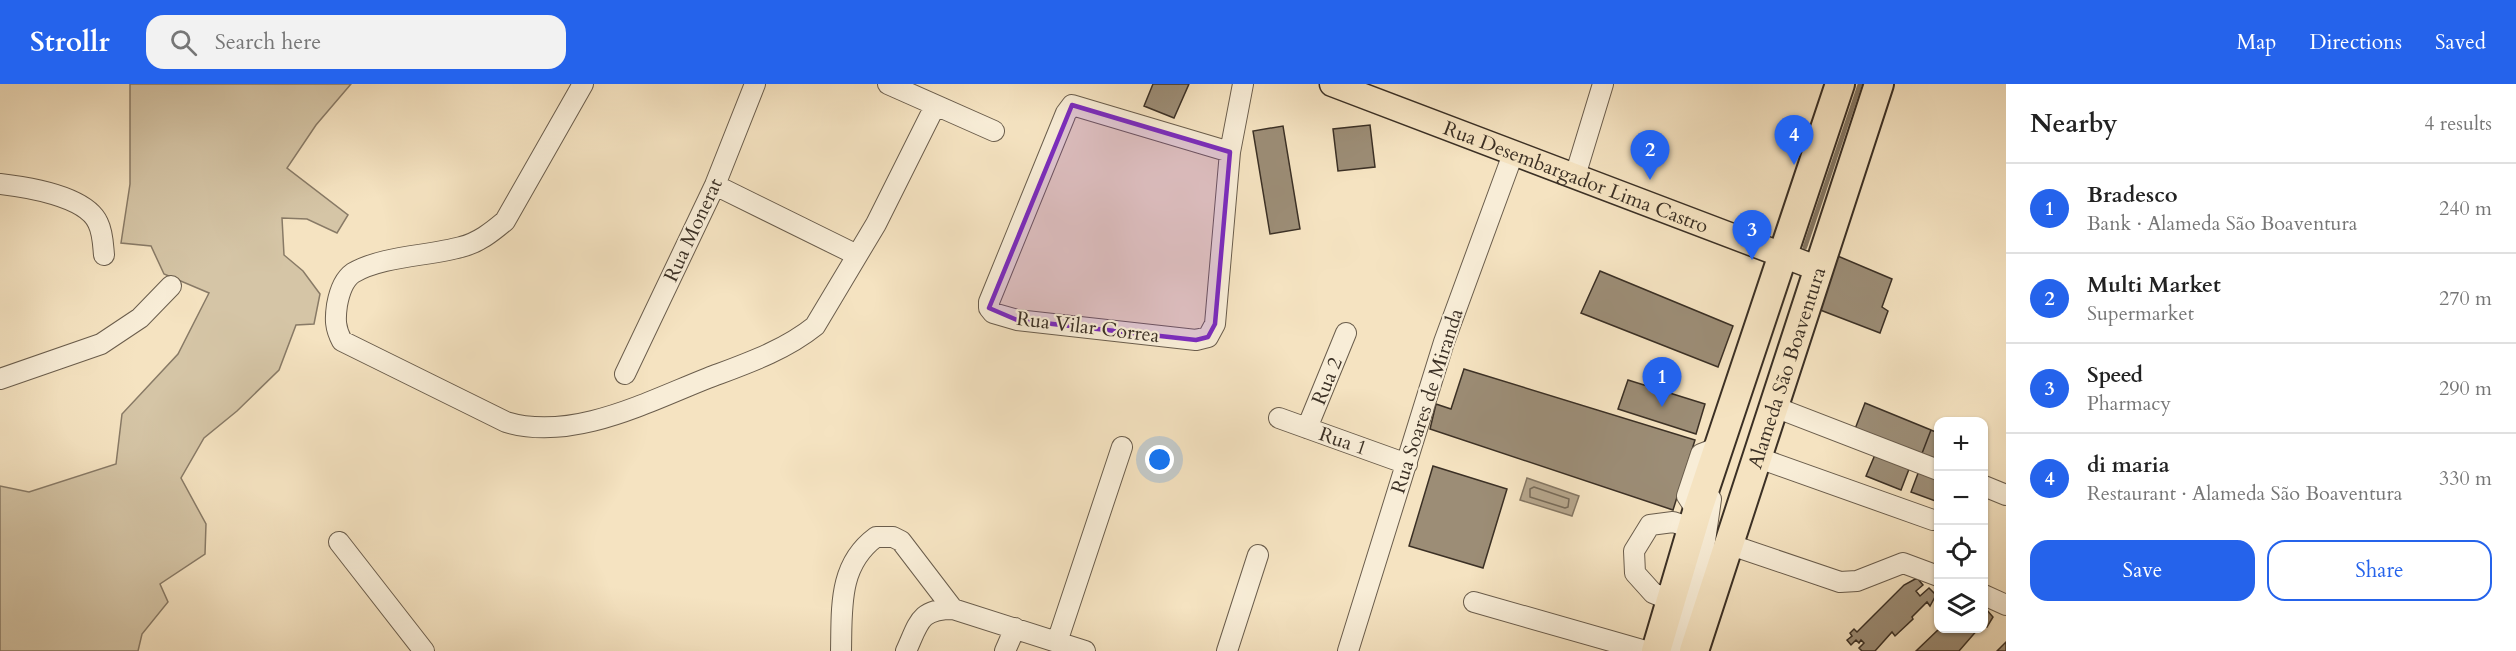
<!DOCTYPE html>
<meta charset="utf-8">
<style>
:root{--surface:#fff;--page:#f2f2f2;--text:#222;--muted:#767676;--line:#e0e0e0;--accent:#2563eb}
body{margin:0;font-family:Cardo,serif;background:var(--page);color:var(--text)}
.controls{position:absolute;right:18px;bottom:18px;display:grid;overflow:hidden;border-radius:12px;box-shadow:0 2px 4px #0004}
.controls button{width:54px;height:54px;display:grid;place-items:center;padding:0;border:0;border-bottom:2px solid var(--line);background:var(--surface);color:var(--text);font:30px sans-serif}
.you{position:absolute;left:1160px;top:376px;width:21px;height:21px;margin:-15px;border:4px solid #fff;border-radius:50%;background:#1a73e8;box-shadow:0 0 0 9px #1a73e833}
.badge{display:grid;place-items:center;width:39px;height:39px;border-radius:50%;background:var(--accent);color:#fff;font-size:20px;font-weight:700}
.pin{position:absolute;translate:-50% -50px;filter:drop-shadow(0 2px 3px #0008)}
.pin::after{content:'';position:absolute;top:32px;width:21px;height:18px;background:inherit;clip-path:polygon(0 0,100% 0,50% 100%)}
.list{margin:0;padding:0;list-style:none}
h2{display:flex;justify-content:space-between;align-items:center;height:78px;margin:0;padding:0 24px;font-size:26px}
h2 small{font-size:20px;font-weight:400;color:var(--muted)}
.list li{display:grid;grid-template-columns:39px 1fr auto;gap:18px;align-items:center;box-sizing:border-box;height:90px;padding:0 24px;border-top:2px solid var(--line)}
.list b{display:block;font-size:22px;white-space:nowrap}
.list p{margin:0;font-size:20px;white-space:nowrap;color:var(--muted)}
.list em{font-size:20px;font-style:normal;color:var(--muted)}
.actions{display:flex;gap:12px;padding:18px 24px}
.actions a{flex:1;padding:14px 0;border:2px solid var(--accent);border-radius:18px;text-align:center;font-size:21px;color:var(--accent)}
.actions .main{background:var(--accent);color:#fff}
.icon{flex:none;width:33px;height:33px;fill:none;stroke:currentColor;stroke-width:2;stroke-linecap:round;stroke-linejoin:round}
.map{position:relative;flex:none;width:2006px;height:567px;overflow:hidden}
header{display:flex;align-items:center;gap:36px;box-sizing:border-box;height:84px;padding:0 30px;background:var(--accent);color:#fff}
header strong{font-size:28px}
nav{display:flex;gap:33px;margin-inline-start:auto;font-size:21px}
.search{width:420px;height:54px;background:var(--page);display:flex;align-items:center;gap:15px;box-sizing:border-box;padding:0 21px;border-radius:18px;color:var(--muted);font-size:22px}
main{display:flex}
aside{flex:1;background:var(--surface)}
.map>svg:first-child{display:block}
</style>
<header>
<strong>Strollr</strong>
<div class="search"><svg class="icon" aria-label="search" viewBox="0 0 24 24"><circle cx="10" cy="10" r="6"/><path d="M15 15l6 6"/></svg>Search here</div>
<nav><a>Map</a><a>Directions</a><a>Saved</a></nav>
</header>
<main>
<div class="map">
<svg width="2006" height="567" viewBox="0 0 2006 567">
<rect width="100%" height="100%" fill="#f5e3c1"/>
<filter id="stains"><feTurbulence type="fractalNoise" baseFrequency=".00333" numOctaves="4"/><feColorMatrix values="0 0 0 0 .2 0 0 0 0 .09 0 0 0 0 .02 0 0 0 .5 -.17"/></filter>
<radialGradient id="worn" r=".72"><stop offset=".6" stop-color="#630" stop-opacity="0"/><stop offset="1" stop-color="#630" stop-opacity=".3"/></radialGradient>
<!-- green -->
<path fill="#d5c5a6" stroke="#887a66" stroke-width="1.5" d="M130,0H351L316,41L287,84L348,131L337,149L307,135L282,134L284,171L303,187L320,210L314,240L296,241L279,286L237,327L204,354L181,394L206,440L205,470L160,500L168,518L142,550L138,567H0V402L29,408L116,380L122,330L178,270L209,209L164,190L151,162L121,159L130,100Z"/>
<!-- water -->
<path fill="#b6a68c" stroke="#857763" stroke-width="1.5" d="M1527,394L1579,412L1572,432L1520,416Z"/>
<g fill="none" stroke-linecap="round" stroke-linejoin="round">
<!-- shore -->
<path stroke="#786b58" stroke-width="1.5" d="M1534,403L1569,415L1568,423L1565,424L1530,413V405Z"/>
<!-- stream -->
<path stroke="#857763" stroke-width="4.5" d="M1805,163L1860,0"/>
</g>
<!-- building -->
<path fill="#9c8d76" stroke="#3b3025" stroke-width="1.5" d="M1153,0H1189L1174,34L1144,22Z
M1370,41L1375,83L1338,87L1333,45Z
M1283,42L1300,145L1270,150L1253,47Z
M1833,170L1892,195L1882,223L1888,227L1880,249L1815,224Z
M1600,187L1733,242L1718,283L1581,229Z
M1464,285L1695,356L1673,426L1430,345L1436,320L1451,325Z
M1628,296L1705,320L1696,350L1618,325Z
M1865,319L1931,346L1921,372L1855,345Z
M1931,346L1938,349V379L1921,372Z
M1877,366L1911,380L1901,406L1866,392Z
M1433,382L1507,405L1483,484L1409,462Z
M1920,384L1938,391V418L1911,408Z
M1917,494L1923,501L1916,507L1920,512L1929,504L1936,511L1930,522L1927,518L1912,533L1913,535L1895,552L1892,548L1875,567H1862L1859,564L1864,559L1861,556L1859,559L1856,556L1851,561L1847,556L1852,552L1850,549L1854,545L1857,548L1904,501Z
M1986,525L1993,533L1987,543L1984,541V527Z
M1940,544H1979L1959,567H1916Z
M2006,558V567H1997Z"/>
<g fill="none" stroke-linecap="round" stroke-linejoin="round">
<defs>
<path id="minor" d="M583,0L505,137C492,148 478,159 461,163C429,172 382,172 353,189C343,196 339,210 337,221C335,235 335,244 342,257L506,338C572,358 647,318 708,294C745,280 784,267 815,242L876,140L935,22
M888,0L994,47
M1230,68L1072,21L1066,29L989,218V224L993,229L1017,236L1196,256L1208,253L1215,240L1230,68L1243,0
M1575,92L1603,0
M0,100C26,103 86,112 98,139C103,149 103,161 104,171
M715,101L857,171
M625,290L715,101L755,0
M0,295L101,260L140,234L171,202
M1772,322L1938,386
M1279,334L1407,380
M1307,344L1346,249
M1756,373L1933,436
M1984,402L2006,411
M1695,424L1687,412L1701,370L1719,363
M339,458L424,567
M1728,460L1840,498L1857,497L1903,479L1938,492
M1984,511L2006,521
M1670,516L1653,509L1635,489L1634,467L1650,441L1673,438L1692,444
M1474,518L1646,567
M1057,558L1122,363
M841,567C842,524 838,481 876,453H893L901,457L953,525
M906,567C919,539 919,525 953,525L1085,567
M1005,567L1015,544
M1227,567L1258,471
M1348,567L1444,258L1513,70
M1677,567L1703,471L1711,415"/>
<g id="major">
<path id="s1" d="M1332,0L1819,185"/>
</g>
<g id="highway">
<path d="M1656,567L1697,428L1840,0"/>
<path id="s2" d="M1694,567L1879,0"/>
</g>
</defs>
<!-- minor casing -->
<use href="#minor" stroke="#6a5d4c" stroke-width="22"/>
<!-- major casing -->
<use href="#major" stroke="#3b3025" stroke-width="27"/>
<!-- highway casing -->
<use href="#highway" stroke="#3b3025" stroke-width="32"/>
<!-- minor -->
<use href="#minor" stroke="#f8edd7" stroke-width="20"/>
<!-- major -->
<use href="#major" stroke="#f5e3c1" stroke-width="24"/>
<!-- highway -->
<use href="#highway" stroke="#f5e3c1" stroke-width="28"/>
</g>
<!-- marked area -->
<path fill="#7b2cbf" fill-opacity="0.2" stroke="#7b2cbf" stroke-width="4.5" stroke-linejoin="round" d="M1072,21L1230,68L1215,240L1208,253L1196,256L1017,236L989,224Z"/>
<g text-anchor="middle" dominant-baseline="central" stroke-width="4.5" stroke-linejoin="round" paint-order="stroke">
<!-- street labels -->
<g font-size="20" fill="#3b3025" stroke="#f8edd7">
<text stroke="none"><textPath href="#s1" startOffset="261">Rua Desembargador Lima Castro</textPath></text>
<text transform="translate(693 146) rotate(-65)">Rua Monerat</text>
<text transform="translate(1088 243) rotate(7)">Rua Vilar Correa</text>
<text stroke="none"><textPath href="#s2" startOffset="298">Alameda São Boaventura</textPath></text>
<text transform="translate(1327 297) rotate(-68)">Rua 2</text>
<text transform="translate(1427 317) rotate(-72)">Rua Soares de Miranda</text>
<text transform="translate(1343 357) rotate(19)">Rua 1</text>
</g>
</g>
<rect width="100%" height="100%" filter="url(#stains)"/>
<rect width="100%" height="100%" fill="url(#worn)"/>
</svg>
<div class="controls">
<button>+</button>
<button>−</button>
<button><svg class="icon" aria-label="locate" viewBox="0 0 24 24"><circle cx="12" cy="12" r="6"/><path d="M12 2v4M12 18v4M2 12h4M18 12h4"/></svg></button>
<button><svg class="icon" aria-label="layers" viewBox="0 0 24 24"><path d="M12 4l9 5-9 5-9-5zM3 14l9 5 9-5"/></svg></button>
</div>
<div class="you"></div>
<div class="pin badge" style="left:1662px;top:323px">1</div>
<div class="pin badge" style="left:1650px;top:96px">2</div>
<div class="pin badge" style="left:1752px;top:176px">3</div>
<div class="pin badge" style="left:1794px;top:81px">4</div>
</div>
<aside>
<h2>Nearby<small>4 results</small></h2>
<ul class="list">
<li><span class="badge">1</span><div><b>Bradesco</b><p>Bank · Alameda São Boaventura</p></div><em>240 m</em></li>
<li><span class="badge">2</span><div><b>Multi Market</b><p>Supermarket</p></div><em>270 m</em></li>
<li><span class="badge">3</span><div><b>Speed</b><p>Pharmacy</p></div><em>290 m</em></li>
<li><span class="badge">4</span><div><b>di maria</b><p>Restaurant · Alameda São Boaventura</p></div><em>330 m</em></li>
</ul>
<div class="actions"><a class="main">Save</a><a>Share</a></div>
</aside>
</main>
